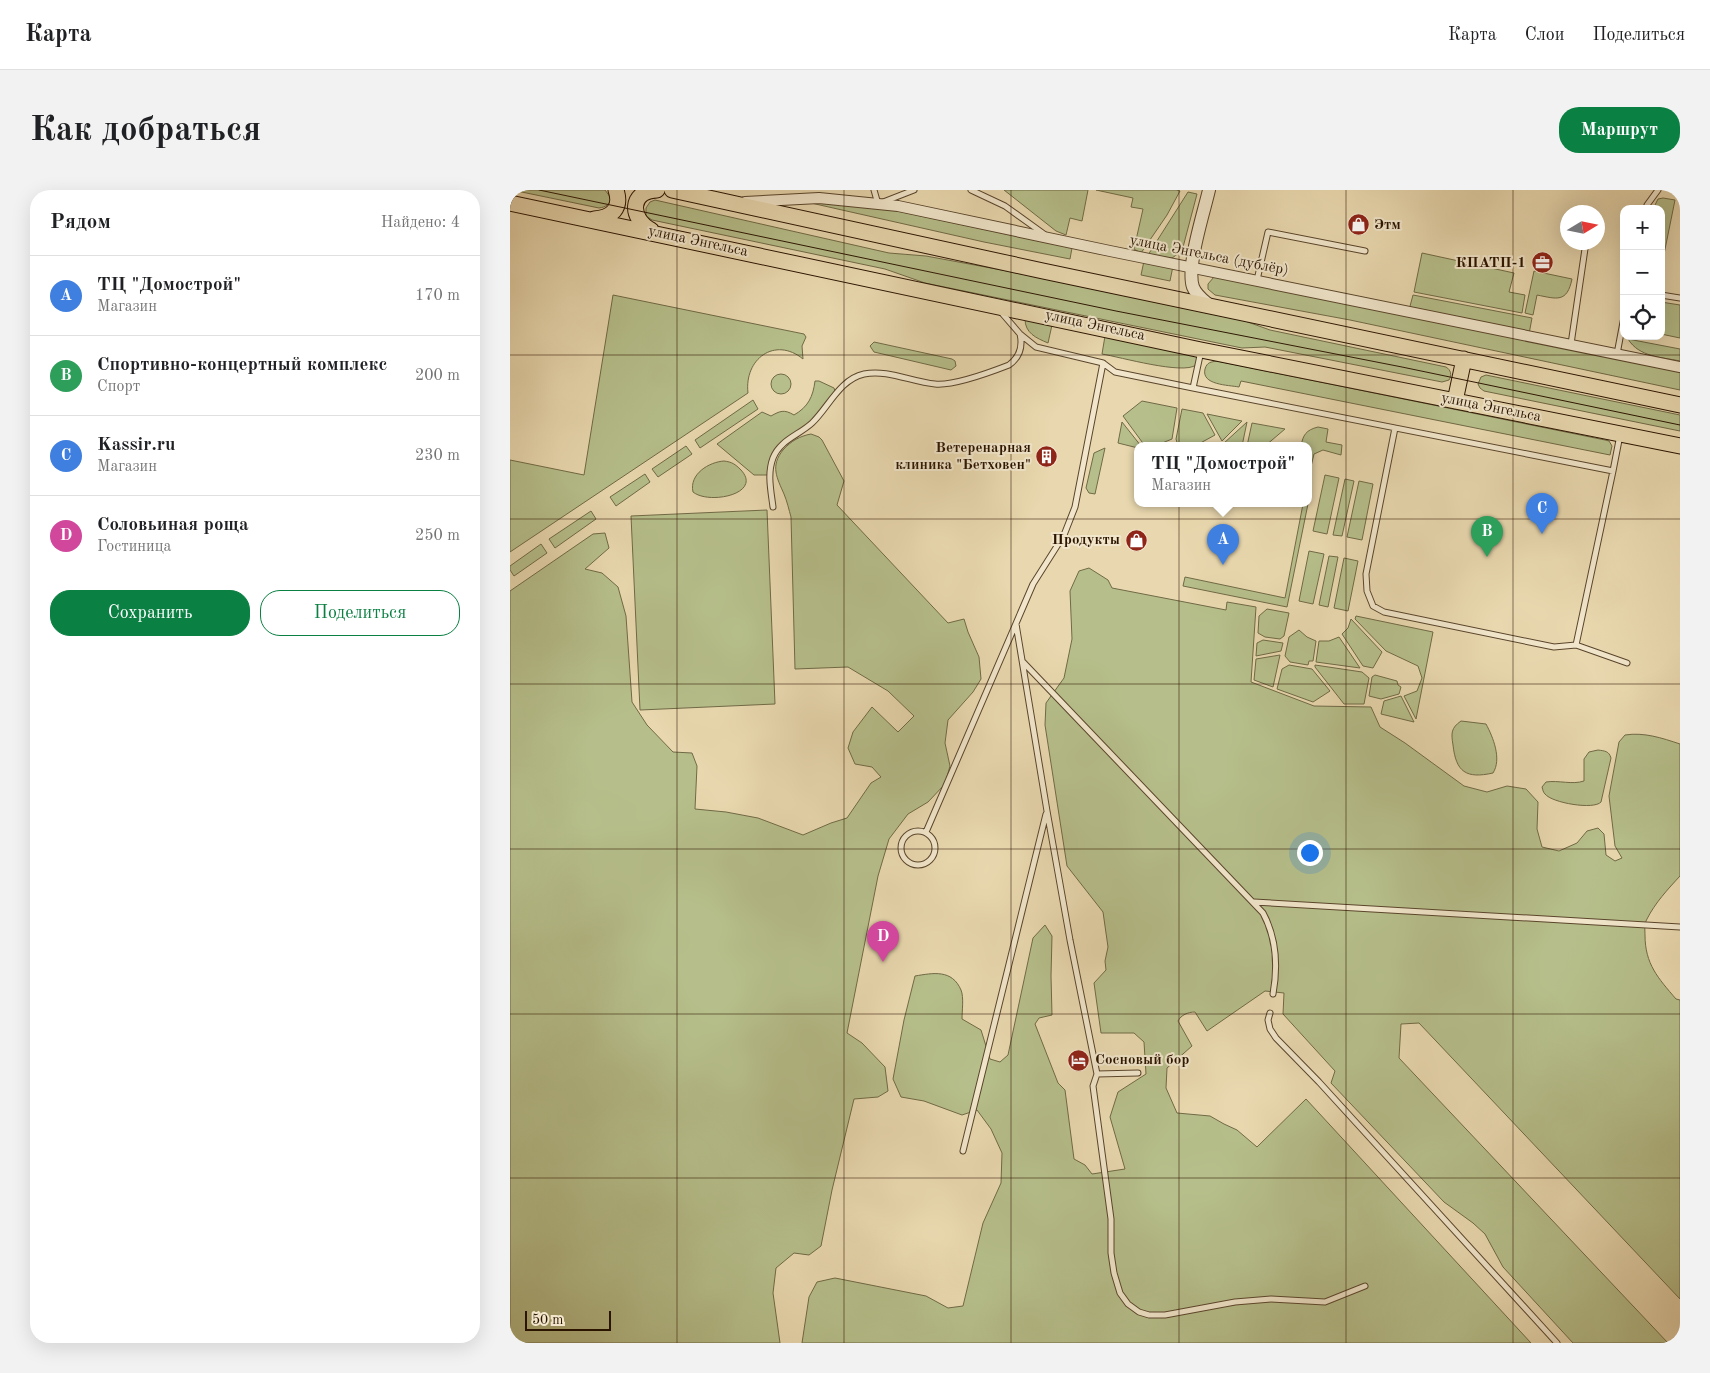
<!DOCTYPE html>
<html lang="ru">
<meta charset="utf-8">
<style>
:root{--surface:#fff;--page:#f2f2f2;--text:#202124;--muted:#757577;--line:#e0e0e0;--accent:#0b8043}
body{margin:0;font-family:"Old Standard TT",serif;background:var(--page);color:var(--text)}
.controls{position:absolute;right:15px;top:15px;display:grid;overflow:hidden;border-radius:10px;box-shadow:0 5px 20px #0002}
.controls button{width:45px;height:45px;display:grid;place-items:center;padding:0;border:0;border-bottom:1px solid var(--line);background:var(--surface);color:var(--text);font:25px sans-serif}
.compass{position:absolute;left:1050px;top:15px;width:45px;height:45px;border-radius:50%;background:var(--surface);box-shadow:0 5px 20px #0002;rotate:80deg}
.scale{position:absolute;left:15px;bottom:12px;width:86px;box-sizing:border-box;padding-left:5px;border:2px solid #2b1400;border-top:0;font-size:14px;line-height:18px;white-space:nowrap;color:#2b1400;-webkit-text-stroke:4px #f1e6cb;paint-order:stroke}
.you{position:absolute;left:799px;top:662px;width:18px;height:18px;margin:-12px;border:4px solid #fff;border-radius:50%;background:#1a73e8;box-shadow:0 0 0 8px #1a73e833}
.badge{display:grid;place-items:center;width:32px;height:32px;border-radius:50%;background:var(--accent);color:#fff;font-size:16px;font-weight:700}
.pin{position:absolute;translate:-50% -41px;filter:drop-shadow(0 1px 2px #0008)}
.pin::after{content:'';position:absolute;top:26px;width:18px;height:15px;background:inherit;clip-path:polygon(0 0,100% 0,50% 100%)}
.popup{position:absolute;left:624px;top:252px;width:178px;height:65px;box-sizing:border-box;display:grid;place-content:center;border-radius:10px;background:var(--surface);filter:drop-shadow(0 1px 4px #0005);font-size:16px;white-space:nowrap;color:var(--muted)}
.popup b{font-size:19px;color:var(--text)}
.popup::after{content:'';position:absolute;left:50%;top:100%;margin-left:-10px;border:10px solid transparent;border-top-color:var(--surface)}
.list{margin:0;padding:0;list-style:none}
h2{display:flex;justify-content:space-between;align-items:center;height:65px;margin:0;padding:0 20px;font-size:21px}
h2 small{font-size:16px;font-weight:400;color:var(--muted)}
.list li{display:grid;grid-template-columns:32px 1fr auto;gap:15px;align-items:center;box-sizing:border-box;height:80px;padding:0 20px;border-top:1px solid var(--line)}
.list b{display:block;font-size:19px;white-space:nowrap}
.list p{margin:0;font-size:16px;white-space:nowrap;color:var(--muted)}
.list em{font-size:16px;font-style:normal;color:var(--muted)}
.actions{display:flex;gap:10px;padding:15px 20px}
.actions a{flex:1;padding:11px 0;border:1px solid var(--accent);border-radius:20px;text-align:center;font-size:18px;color:var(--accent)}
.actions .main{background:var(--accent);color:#fff}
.icon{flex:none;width:28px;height:28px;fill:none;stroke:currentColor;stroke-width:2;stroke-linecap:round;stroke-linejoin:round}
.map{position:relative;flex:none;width:1170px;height:1153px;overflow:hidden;border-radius:20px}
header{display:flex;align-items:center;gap:30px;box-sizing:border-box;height:70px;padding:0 25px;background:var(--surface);border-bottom:1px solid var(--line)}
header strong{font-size:24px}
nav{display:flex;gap:28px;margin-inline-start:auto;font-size:18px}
.intro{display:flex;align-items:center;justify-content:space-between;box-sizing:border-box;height:120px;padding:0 30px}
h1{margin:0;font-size:35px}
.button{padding:12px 22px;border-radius:20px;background:var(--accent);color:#fff;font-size:18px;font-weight:700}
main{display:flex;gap:30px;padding:0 30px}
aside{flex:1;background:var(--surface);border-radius:20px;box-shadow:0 5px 20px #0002}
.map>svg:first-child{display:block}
</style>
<header>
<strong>Карта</strong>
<nav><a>Карта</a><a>Слои</a><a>Поделиться</a></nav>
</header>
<div class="intro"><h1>Как добраться</h1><a class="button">Маршрут</a></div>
<main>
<aside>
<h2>Рядом<small>Найдено: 4</small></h2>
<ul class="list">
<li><span class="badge" style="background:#3f7fe0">A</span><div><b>ТЦ &quot;Домострой&quot;</b><p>Магазин</p></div><em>170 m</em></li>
<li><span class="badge" style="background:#2e9e5b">B</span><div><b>Спортивно-концертный комплекс</b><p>Спорт</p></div><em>200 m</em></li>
<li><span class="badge" style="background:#3f7fe0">C</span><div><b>Kassir.ru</b><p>Магазин</p></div><em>230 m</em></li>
<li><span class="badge" style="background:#d1479c">D</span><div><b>Соловьиная роща</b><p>Гостиница</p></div><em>250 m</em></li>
</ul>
<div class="actions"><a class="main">Сохранить</a><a>Поделиться</a></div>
</aside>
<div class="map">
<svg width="1170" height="1153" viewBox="0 0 1170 1153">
<rect width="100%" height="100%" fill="#e9d8af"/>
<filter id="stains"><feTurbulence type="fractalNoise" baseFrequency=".004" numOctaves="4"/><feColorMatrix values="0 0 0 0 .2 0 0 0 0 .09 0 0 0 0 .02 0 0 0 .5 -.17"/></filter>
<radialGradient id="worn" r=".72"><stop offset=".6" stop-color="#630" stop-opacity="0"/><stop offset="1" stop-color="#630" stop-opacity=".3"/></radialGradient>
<!-- green -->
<path fill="#b6bf8b" stroke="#706a46" d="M2,0H95L101,8C99,15 96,17 89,18Z
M494,0H578L572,31L560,28L556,45L546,41Z
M586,0H666L670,1L657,25L631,63L624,59L633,19L621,17L623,8Z
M678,2L687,4L672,61L662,68L638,65Z
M1153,8L1165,10L1151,79V19H1143L1148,9Z
M145,10L379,63L416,66L497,81L735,131L760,140L936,177C941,180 942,185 939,190L932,192L755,157L732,158L415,93L375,79L142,30L136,26V18L140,12Z
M323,12L374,18L562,58L560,69L474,52L301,13Z
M912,63L1004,83L999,102L1015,105L1012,123L904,102Z
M634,71L663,76L660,91L631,85Z
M1024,81L1062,89C1057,113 1047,109 1027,105L1023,125L1015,123Z
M704,87H708L1170,179V200L840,130L705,105L698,99V94Z
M103,105L294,144L296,147L292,156L293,169C265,146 234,169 238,203L0,362V270L74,285Z
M903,105L1022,128L1019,144L899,120Z
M1151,112L1170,115V148L1151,144Z
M515,129L542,135L538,153C526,148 515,143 515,129Z
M595,146L685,165L687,168L686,175C673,185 610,167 592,164Z
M1118,149L1170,159V171C1151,167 1129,167 1118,149Z
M364,152L442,169L445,171L446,176L441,180L364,162L360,156Z
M707,171L1095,250L1099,251L1102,256L1100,265L731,191L729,197C718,195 691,195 695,179C697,172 701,172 707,171Z
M261 194a10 10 0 1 1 20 0a10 10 0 1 1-20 0Z
M976,185L1170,225V241L974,201L970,198L968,194L971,187Z
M305,191H309L324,198L326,204L310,225L267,260L259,285H244L207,254L252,222L261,226C270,221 274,219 284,225C298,217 303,207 305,191Z
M243,210L248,219L190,258L185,250Z
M632,211L667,218L662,249L645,256H635L613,226Z
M672,219L693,223L705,245L685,256H668L666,249Z
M697,224L732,231L712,251Z
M612,232L631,256H628V258L608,253Z
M737,232L732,256H715L713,254Z
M742,233L775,239L755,256H737Z
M808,237L818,239L816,252L832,255L831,265L813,260L804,264L798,289V256H791C793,245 796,240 808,237Z
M301,244L309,247L312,250L334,291L327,315L438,433L454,429L458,442L469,467L471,489L463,502L438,530L435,553L440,576L435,594L418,612L398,624L379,649L368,686L337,843L352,853L375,877L378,901L368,907L344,909L322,1000L311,1056L299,1065L284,1063L266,1078L263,1103L270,1153H0V401L83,344L95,343L99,358L75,379L92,383L108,397L116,426L122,512L137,535L163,562L182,563L187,576L185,619L216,622L248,628L293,645L321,633L337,628L361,593L371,587L362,577L345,574L338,558L343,542L362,517L388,542L404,526L378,501L338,477L285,479L281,327C279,320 277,311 274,304C267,288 260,276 273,260C281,251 290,246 301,244Z
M176,256L182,264L148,287L142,279Z
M595,258L585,304L579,303L576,298L584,263Z
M214,271C222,272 225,274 231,280C253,304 199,315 183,302C179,284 199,272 214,271Z
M135,284L140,292L106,316L100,307Z
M815,285L829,288L817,344L803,341Z
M835,289L844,291L832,346L823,345Z
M849,291L863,294L852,350L837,347Z
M793,314H798L777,417L673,396L675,387L775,408Z
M257,320L265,514L130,520L121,326Z
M81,321L86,329L45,358L39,349Z
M31,354L37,363L4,386L0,380V376Z
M799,361L814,364L803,414L789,411Z
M819,366L828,367L818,417L809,415Z
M834,368L848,371L838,421L824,418Z
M579,378L598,390L602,398L716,420L717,412L746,417L741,492L804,516L861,517L870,537L895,553L954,596L977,602L997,596L1016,599L1028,612L1027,639L1032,657L1049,661L1067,653L1077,641L1088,638L1094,644L1096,665L1105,671L1112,668L1105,656L1099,606L1109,552L1115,545C1134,542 1152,548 1170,554V686C1158,699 1145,713 1137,729C1134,734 1135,740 1135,745C1135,774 1148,788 1166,809L1170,810V1109L909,833L891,834L889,868L1158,1153H1063L993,1077L975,1044L963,1033L934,1012L821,893L825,881L773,824L774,803L755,801L697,841L685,822C678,822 671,825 668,831L682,856L657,878L656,898L667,923L700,926L714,934L727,940L747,957L796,909L1021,1153H292L299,1107L307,1092L325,1088L416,1106L438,1118L453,1116L473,1033L491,993L492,963L481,939L467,920L452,925L414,911L391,907L383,889L394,830L405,786C423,783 442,779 451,800C454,807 452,821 452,829L471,840L480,869L490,872L498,865L523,748L535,735L542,746L541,786L542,825L529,828L525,834L548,893L555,900L564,969L575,975L582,984L615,979L600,927L608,902L636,884L634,852L624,843H591L584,793L596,780L595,771L598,757L593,722L557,676L535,535L536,513L554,488L562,449L560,401L569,381Z
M757,419L779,423L774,446L770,449L755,447L748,443L749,426Z
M846,426L923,442L906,529L894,506L907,501L912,488L908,476L876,461L845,429Z
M841,429L872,462L863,478L853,476L832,444L838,438Z
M789,440L797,447L806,451L803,471H799L798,475L780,472L775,466L779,447Z
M829,447L850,478L806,472L809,451H819Z
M753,450L773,453L771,461L746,466L747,453Z
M770,465L763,497L744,490L746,469Z
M779,475L802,479L820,501L803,512L767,499L772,479Z
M805,475L852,482L859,488L854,514H834L805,477Z
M865,485L887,491L888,495L891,497L889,504L871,509L859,506L862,487Z
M891,506L904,532L871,524L874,511Z
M951,531L976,534C983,547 992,569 983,583C956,589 946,582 943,555C941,543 941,538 951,531Z
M1088,560C1095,561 1099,561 1101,568L1091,612C1084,620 1042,613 1035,604C1033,602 1033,600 1032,597L1036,592C1049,590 1062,595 1074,591V569L1079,562Z"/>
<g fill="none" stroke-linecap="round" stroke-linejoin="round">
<defs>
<path id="service" d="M364,0L368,14L404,0
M461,0L495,16L534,44
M1136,19L1137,15L1148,0
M747,90L758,42L855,61
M1151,105L1170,108
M491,122L510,144L526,157L593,173L605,182L683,198L691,161
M1061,154L1076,52
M1107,164L1114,127
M683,198L1103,281L1110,245
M885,238L856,384L857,401L863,416L874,422L1044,457L1066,455
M1103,281L1066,455L1117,473
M263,317C261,301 257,284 263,268C270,250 289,245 302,233C318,218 330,189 354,184C377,179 402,192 425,194C444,196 481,182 499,175C510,167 513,157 510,144
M506,434L537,621L560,750L587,884L583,896L601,1029V1063L604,1083L610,1103L618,1114L629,1122L639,1125H655L725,1112L761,1109L815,1112L855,1096
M513,472L753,723C767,749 768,776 763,804
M391 658a17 17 0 1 1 34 0a17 17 0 1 1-34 0Z
M416,642L523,394L554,345L565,317L593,173
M744,712L1170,737
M760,823L758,830L760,839L766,848L809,892L1047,1153
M587,884L628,883
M453,961L536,624"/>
<path id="minor" d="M235,12L309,8L388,16L600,61L1170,177"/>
<path id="tertiary" d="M699,115C693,110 686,105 683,97C676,77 694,22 699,0"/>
<path id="primary" d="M162,0L533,81L1170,215
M0,13L691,160L1170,256
M84,29C102,28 112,18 106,0
M141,40C119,28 120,1 147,0
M945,211L954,169"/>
</defs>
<!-- service casing -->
<use href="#service" stroke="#5a452c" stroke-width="7"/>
<!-- minor casing -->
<use href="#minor" stroke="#5a452c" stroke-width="12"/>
<!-- tertiary casing -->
<use href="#tertiary" stroke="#5a452c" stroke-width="14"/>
<!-- primary casing -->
<use href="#primary" stroke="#2b1400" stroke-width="17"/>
<!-- service -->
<use href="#service" stroke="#f1e6cb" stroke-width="5"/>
<!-- minor -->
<use href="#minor" stroke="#f1e6cb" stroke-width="10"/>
<!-- tertiary -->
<use href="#tertiary" stroke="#f1e6cb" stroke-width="12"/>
<!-- primary -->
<use href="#primary" stroke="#e9d8af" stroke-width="15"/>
<!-- tram -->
<path stroke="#2b1400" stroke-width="1" d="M29,0L606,121L892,177L1170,235"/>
</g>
<!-- grid -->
<path fill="none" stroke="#2b1400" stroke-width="1" stroke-opacity="0.55" d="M167,0V1153M334,0V1153M501,0V1153M669,0V1153M836,0V1153M1003,0V1153M0,165H1170M0,329H1170M0,494H1170M0,659H1170M0,824H1170M0,988H1170"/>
<!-- icons -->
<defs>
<symbol id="shop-disc" viewBox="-11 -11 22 22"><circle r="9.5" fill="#8f2418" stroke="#f1e6cb"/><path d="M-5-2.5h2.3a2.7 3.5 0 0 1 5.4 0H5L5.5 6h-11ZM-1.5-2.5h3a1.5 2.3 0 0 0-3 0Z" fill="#fff"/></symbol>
<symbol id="office-disc" viewBox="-11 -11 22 22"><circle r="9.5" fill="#8f2418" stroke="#f1e6cb"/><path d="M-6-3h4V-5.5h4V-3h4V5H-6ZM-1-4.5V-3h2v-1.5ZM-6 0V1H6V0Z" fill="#fff"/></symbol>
<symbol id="building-disc" viewBox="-11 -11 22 22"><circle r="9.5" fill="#8f2418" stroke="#f1e6cb"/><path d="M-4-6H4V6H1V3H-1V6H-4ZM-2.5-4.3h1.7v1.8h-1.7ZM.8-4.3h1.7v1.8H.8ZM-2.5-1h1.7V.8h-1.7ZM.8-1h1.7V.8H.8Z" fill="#fff"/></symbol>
<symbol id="hotel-disc" viewBox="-11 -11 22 22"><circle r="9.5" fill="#8f2418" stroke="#f1e6cb"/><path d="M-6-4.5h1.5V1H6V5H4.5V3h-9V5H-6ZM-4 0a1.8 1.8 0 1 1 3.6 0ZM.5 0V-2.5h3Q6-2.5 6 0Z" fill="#fff"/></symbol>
</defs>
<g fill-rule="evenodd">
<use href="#shop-disc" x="836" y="22" width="25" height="25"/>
<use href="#office-disc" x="1020" y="60" width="25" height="25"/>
<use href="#building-disc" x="524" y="254" width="25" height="25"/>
<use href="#shop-disc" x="614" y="338" width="25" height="25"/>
<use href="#hotel-disc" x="556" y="858" width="25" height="25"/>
</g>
<g text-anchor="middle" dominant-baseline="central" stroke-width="4" stroke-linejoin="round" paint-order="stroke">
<!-- poi labels -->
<g font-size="15" font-weight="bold" fill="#2b1400" stroke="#f1e6cb" text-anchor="end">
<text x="864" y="35" text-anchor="start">Этм</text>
<text x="1016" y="73">КПАТП-1</text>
<text x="521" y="258">Ветеренарная<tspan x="521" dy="17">клиника "Бетховен"</tspan></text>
<text x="610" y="350">Продукты</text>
<text x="585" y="870" text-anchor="start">Сосновый бор</text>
</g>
<!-- street labels -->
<g font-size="15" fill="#2b1400" stroke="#f1e6cb">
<text transform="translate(188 52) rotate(12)">улица Энгельса</text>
<text transform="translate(699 66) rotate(11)">улица Энгельса (дублёр)</text>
<text transform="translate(585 136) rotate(12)">улица Энгельса</text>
<text transform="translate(981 218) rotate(11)">улица Энгельса</text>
</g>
</g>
<rect width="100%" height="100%" filter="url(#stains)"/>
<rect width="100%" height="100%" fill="url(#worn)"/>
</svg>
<div class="controls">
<button>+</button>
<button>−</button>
<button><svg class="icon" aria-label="locate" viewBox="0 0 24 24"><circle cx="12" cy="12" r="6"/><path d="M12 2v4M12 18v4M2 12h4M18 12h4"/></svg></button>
</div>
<svg class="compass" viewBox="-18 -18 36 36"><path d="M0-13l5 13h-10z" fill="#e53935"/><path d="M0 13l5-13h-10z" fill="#757577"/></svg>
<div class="scale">50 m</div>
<div class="you"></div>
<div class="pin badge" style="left:713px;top:375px;background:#3f7fe0">A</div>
<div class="popup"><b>ТЦ &quot;Домострой&quot;</b>Магазин</div>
<div class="pin badge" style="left:977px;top:367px;background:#2e9e5b">B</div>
<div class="pin badge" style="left:1032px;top:344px;background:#3f7fe0">C</div>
<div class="pin badge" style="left:373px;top:772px;background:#d1479c">D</div>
</div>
</main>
